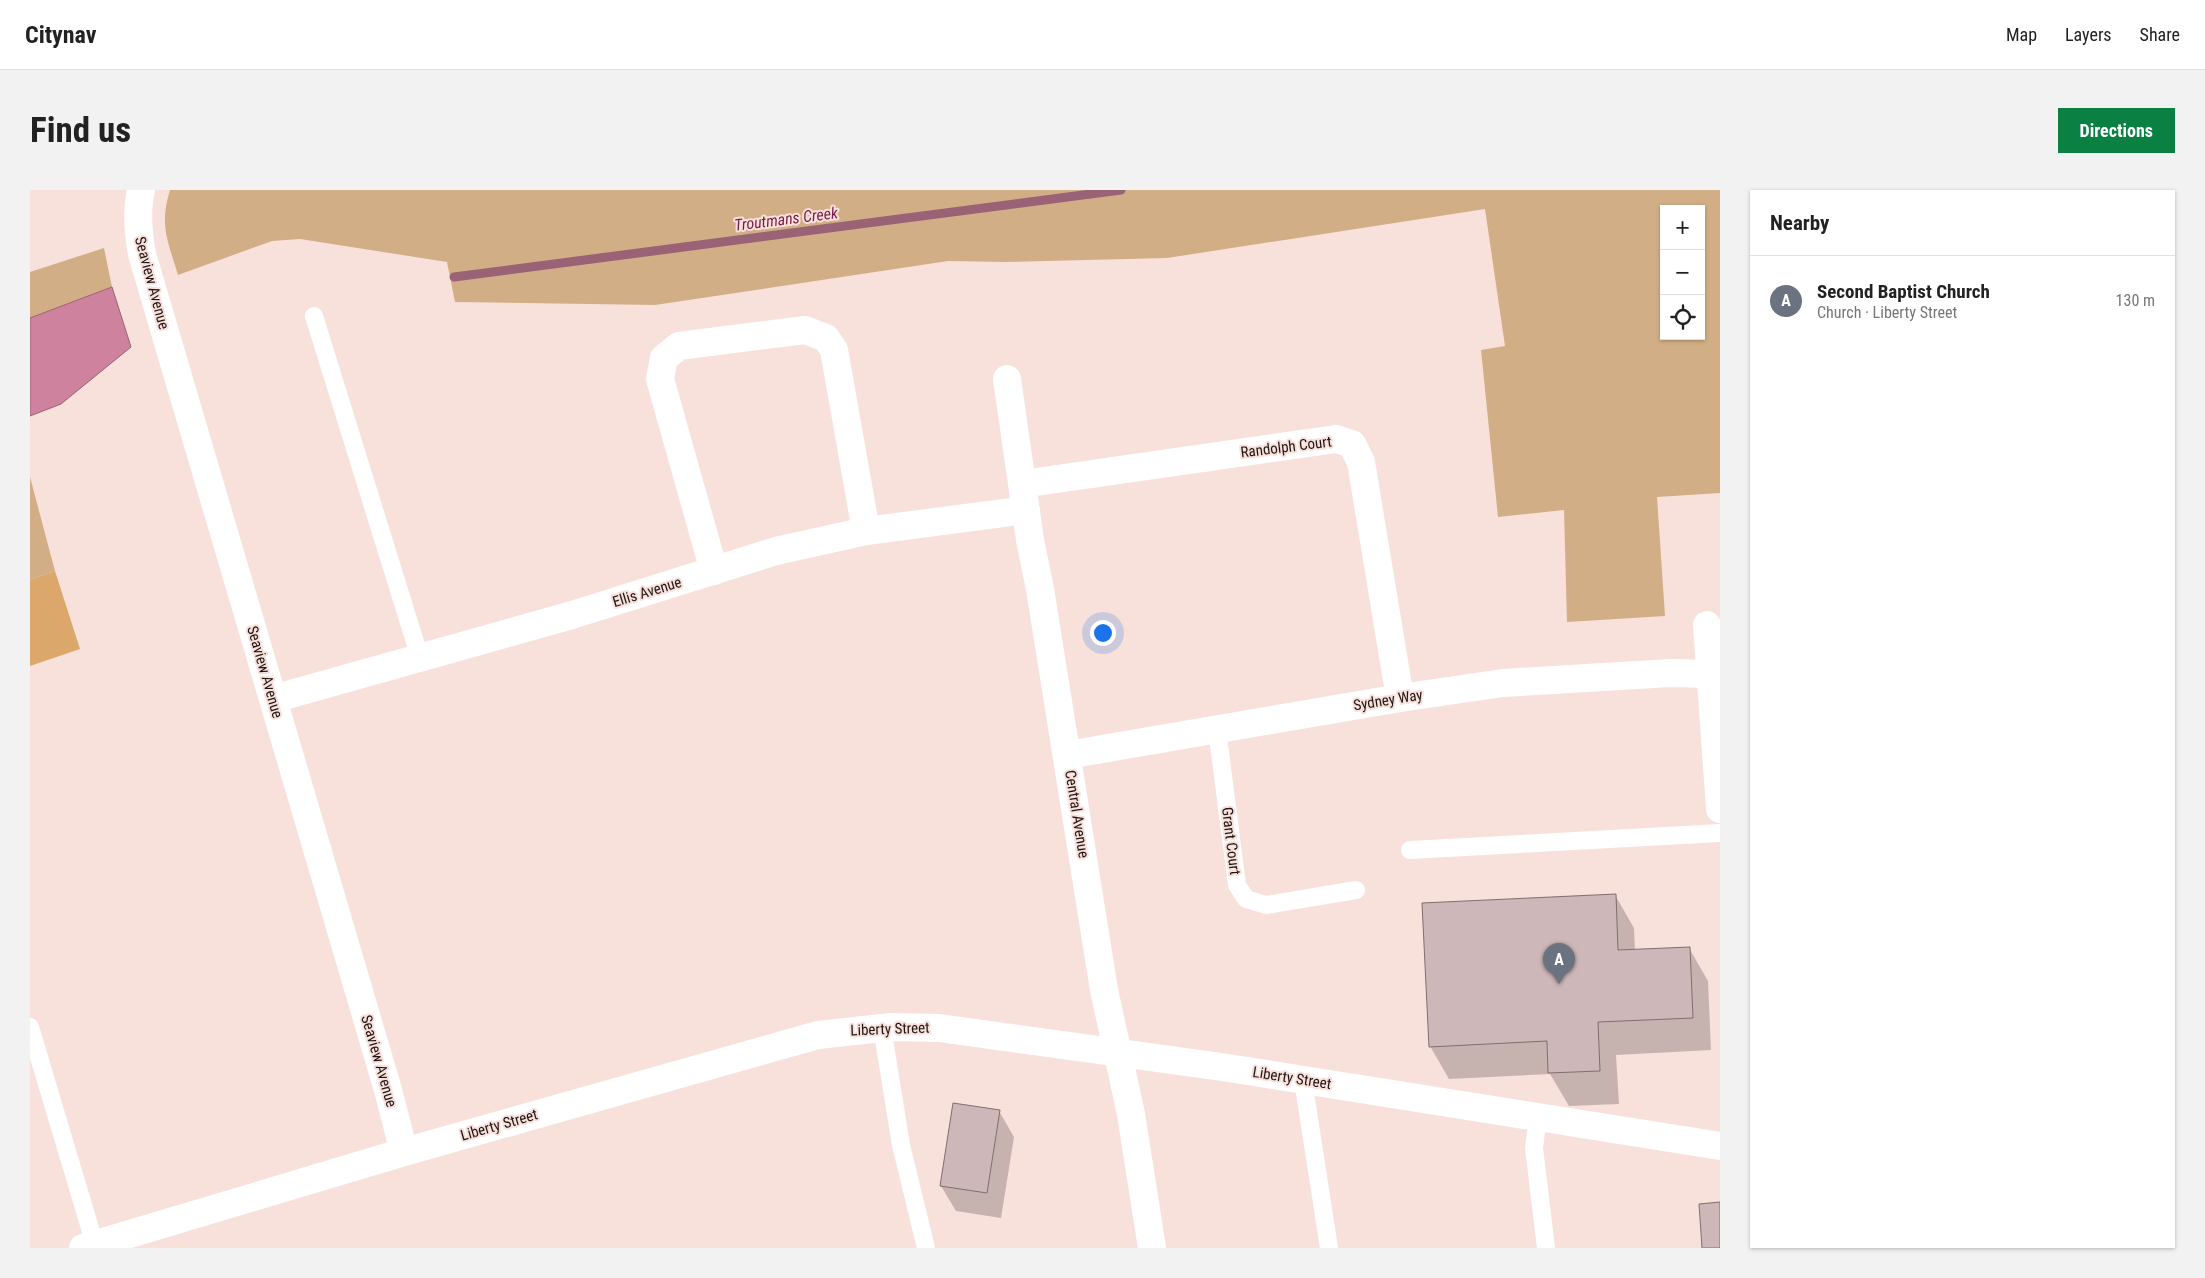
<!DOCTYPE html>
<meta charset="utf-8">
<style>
:root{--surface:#fff;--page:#f2f2f2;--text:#222;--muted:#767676;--line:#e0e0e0;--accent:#0b8043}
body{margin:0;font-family:"Roboto Condensed",sans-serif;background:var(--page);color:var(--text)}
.controls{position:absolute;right:15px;top:15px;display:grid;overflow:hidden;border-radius:0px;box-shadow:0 1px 4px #0004}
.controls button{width:45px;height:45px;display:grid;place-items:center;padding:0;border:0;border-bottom:1px solid var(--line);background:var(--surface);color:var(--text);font:25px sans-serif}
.you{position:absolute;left:1072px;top:442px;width:18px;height:18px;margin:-12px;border:4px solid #fff;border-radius:50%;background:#1a73e8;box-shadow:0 0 0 8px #1a73e833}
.badge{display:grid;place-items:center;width:32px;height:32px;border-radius:50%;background:var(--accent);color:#fff;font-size:16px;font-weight:700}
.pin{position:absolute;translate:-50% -41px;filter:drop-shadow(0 1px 2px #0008)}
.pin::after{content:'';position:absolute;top:26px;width:18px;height:15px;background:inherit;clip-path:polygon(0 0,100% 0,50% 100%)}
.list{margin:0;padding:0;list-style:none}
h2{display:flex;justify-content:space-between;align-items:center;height:65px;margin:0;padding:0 20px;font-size:21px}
h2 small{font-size:16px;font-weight:400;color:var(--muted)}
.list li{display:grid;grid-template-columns:32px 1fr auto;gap:15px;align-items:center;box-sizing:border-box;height:90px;padding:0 20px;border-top:1px solid var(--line)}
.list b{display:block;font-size:19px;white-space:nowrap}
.list p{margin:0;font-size:16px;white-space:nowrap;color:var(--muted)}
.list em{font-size:16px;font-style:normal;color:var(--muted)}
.icon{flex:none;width:28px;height:28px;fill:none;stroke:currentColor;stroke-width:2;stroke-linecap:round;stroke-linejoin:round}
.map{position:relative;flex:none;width:1690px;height:1058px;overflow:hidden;border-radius:0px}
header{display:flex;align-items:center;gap:30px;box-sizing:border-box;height:70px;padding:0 25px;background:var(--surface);border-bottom:1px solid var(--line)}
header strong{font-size:24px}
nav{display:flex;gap:28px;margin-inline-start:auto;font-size:18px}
.intro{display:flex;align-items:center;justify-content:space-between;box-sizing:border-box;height:120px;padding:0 30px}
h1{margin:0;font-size:35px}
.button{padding:12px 22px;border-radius:0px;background:var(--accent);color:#fff;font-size:18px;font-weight:700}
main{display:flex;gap:30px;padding:0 30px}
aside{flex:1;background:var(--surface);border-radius:0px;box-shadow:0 1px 4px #0004}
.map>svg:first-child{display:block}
</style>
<header>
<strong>Citynav</strong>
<nav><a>Map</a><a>Layers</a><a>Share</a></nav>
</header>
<div class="intro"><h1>Find us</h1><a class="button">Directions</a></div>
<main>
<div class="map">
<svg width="1690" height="1058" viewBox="0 0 1690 1058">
<rect width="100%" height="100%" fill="#f8e0db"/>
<!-- green -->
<path fill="#d2ae86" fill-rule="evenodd" d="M140,0H1690V303L1627,307L1635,426L1537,432L1534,320L1468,327L1451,160L1475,156L1455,19L1137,68L976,72L918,71L625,115L425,112L417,72L270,49L242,51L148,85C138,51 129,36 140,0ZM1634,19H1671V146H1634Z
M74,58L82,97L0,128V82Z
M0,287L25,381L0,390Z"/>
<!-- forest -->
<path fill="#dca76a" d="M25,381L50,459L0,476V390Z"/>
<!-- water -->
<path fill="#ce829e" stroke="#996275" d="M82,97L101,157L31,214L0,226V128Z"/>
<!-- shadow -->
<path fill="#0003" d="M1585,705L1604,738L1605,761L1659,758L1678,791L1681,860L1586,865L1589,914L1539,916L1520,884L1419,889L1400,856Z
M969,921L984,947L971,1028L926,1021L911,996Z"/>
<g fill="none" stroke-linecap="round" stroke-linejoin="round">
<!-- stream -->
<path stroke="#996275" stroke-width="9" d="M424,87L1091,0"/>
</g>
<!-- building -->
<path fill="#ceb7b8" stroke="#826d6e" d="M1586,704L1588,760L1660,757L1663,828L1568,832L1570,881L1518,883L1517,851L1399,857L1392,713Z
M923,913L970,920L957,1003L910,996Z
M1690,1012V1058H1672L1669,1014Z"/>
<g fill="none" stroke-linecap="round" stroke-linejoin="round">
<!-- lane -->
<path stroke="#fff" stroke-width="18" d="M284,126L390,468
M1187,539L1207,695L1216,709L1236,715L1326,700
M1380,660L1690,643
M0,837L65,1055
M852,837L871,955L896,1058
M1273,890L1299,1058
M1508,926L1504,958L1516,1058"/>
<!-- street -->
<path stroke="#fff" stroke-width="28" d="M111,0C106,21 108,42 112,64L358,900L374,962
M977,189L1000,350L1010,399L1074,800L1101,924L1122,1058
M992,294L1306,249L1322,254L1331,272L1370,508
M684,381L630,189L634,168L649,156L775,140L796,148L804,160L836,341
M1677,435L1690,619
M243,509L542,425L746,361L836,341L996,320
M1037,565L1370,508L1473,493L1640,483L1681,484"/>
<!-- secondary -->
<path stroke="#fff" stroke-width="28" d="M53,1058L374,962L788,845L861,837L909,838L1192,877L1690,956"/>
</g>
<g text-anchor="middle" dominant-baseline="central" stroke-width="4" stroke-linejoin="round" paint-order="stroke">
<!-- street labels -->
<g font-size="15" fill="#1d1614" stroke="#f8e0db">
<text transform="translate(122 93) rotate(75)">Seaview Avenue</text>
<text transform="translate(1256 257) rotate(-7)">Randolph Court</text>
<text transform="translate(617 402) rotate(-17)">Ellis Avenue</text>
<text transform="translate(235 482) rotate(74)">Seaview Avenue</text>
<text transform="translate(1358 510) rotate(-9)">Sydney Way</text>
<text transform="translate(1047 624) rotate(81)">Central Avenue</text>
<text transform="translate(1201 651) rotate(83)">Grant Court</text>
<text transform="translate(860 839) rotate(-2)">Liberty Street</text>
<text transform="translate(349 871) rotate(74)">Seaview Avenue</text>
<text transform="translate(1262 888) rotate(9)">Liberty Street</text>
<text transform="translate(469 935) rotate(-16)">Liberty Street</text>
</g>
<!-- water labels -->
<g font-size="16" font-style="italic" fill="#761c47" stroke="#f8e0db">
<text transform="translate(756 29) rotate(-7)">Troutmans Creek</text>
</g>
</g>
</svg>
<div class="controls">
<button>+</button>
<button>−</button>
<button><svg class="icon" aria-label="locate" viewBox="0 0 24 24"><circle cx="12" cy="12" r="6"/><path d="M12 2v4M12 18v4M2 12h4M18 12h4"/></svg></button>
</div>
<div class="you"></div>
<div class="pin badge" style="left:1529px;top:794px;background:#6b7280">A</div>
</div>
<aside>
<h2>Nearby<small></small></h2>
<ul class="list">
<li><span class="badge" style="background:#6b7280">A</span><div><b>Second Baptist Church</b><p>Church · Liberty Street</p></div><em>130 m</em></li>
</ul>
</aside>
</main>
